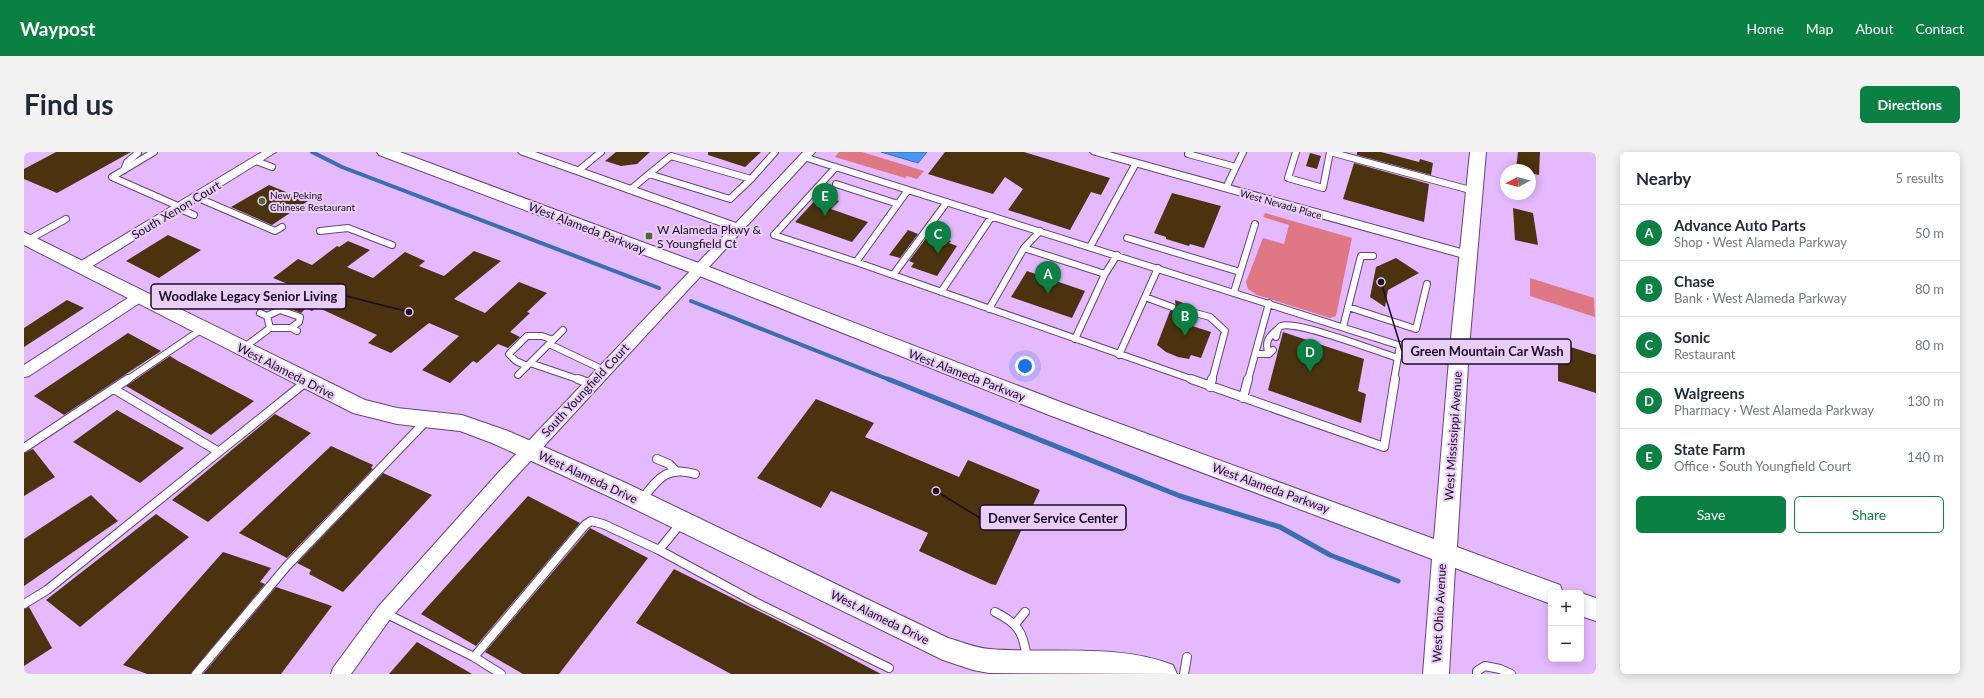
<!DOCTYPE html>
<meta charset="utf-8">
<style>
:root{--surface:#fff;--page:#f2f2f3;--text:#1f2937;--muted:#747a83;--line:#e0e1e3;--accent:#0b8043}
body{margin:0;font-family:Lato,sans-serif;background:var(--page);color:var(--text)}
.controls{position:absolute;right:12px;bottom:12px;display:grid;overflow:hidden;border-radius:6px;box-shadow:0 2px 10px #0003}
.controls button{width:36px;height:36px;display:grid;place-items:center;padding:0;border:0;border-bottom:1px solid var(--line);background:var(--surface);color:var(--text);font:20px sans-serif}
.compass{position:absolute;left:1476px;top:12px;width:36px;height:36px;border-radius:50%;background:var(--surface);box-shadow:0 2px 10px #0003;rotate:263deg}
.you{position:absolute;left:1001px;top:214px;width:14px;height:14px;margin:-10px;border:3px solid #fff;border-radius:50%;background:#1a73e8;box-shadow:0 0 0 6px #1a73e833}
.badge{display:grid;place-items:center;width:26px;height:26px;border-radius:50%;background:var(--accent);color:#fff;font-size:13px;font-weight:700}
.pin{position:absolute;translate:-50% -33px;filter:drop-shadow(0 1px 2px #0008)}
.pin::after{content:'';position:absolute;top:21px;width:14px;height:12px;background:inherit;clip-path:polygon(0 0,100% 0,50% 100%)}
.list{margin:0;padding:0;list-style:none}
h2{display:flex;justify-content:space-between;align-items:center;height:52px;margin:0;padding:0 16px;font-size:17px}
h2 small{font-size:13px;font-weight:400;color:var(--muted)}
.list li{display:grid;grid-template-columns:26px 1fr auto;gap:12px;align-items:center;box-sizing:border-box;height:56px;padding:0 16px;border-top:1px solid var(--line)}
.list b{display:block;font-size:15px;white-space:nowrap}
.list p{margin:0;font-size:13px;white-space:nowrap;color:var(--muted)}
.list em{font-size:13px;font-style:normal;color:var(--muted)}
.actions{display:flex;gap:8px;padding:12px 16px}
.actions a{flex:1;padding:9px 0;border:1px solid var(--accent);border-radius:6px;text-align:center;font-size:14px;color:var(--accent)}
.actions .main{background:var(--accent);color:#fff}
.map{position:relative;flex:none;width:1572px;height:522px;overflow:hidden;border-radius:6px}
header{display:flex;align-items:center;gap:24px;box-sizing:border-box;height:56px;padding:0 20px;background:var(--accent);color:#fff}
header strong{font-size:19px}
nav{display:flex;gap:22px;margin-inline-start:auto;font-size:14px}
.intro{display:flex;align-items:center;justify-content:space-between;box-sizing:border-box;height:96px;padding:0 24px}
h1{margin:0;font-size:28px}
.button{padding:10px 18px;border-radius:6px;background:var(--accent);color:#fff;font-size:14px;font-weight:700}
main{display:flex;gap:24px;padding:0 24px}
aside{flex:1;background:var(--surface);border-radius:6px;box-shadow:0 2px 10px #0003}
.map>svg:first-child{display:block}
</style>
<header>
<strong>Waypost</strong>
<nav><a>Home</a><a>Map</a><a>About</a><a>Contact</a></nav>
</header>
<div class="intro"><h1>Find us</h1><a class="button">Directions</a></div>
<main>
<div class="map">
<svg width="1572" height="522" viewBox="0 0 1572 522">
<rect width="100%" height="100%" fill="#e5b9fe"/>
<!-- green -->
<path fill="#e07784" d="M815,0H838L900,19L893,27L883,24L881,26L811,5Z
M1241,61L1328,86L1312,164L1306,166L1233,143L1224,137L1222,130L1239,86L1260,92L1265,73L1239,65Z
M1506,126L1570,146L1571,165L1506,144Z"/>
<!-- water -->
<path fill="#4897f0" stroke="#3a6db2" d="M857,0H903L894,11Z"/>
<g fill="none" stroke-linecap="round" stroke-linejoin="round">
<!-- stream-far1 -->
<path stroke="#3a6db2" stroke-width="4" d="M288,0L318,15L635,136
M667,149L866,228"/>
<!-- stream -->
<path stroke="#3a6db2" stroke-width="5" d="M864,227L1156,344L1256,375L1306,403L1374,429"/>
</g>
<!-- building -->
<path fill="#4b330f" d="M32,0H107L33,41L0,27V17Z
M592,0H626L613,12L597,14L581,9Z
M684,0H737L721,15L684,3Z
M921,0H1000L1086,26L1077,43L1067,40L1046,78L984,58L999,37L981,25L969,42L904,22Z
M1333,0H1357L1395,10L1396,7L1409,11L1407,23L1333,3Z
M1494,0H1516L1515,23L1506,21V18L1492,17Z
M1286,1L1297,4L1293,17L1282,14Z
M1330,11L1405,32L1400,70L1319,47Z
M245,33L284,49L248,73L207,55Z
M1148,41L1197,54L1180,96L1166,92L1165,94L1142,87V85L1130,81Z
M796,43L815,49L807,57L844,70L828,90L771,70Z
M1489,56L1509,61L1514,93L1491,88Z
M884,78L894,82L876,106L865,103Z
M144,83L177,98L135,126L102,109Z
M903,85L911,88L914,85L927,89L925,91L933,94L913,124L887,115L890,111L885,109Z
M324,89L346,98L323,115L349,126L381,100L401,109L395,114L420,124L450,99L477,109L430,147L461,161L495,130L523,141L503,160L506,161L486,180L496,185L484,196L474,192L453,211L449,209L426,231L398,218L435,184L405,171L367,201L344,191L353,183L293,155L288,159L282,156L277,161L262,155L270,150L251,142L264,132L249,126L274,107L288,113L313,94L315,95Z
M1372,106L1395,121L1364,138L1361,155L1346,145L1352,115Z
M1003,119L1061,139L1048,166L987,145Z
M43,148L60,156L0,195V176Z
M1151,148L1162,152L1156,156V160L1159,162L1156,170L1187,180L1177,206L1167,203L1165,207L1154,205L1142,200L1133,193L1146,159L1152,157Z
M1259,180L1340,207L1334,239L1342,242L1337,271L1244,238Z
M104,181L137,199L40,263L10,244Z
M1534,191L1572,203V241L1534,229Z
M146,204L154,209L230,249L187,283L102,234Z
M792,247L850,271L841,285L935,325L944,308L1016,338L972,433L967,432L895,399L904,381L807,339L797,356L733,326Z
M93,258L160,296L116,331L49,290Z
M251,262L287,281L184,370L148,348Z
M307,294L349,313L347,316L349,317L263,406L215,381Z
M9,297L31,325L0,344V301Z
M359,321L408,343L319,440L285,422L287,418L273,411Z
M67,343L94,369L0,434V387Z
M504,344L556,371L452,494L397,462Z
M132,362L165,385L56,475L22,448Z
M566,376L624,406L535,522H499L461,500Z
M199,400L247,416L236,430L241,432L167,522H123L99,513Z
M650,417L785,484L857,522H707L612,471Z
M252,435L308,454L257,522H179Z
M5,455L28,496L0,514V457Z
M393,490L448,522H365Z"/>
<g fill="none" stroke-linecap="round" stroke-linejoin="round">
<defs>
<path id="lane-far1" d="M130,0L88,25L156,55
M1272,0L1264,26L1299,36L1306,0
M1306,0L1450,39
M1164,2L1212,15
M647,4L727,27L706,47L625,22Z
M780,5L1434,212
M232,9L248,15
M812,15L750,83L832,110
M100,18L103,10L114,1
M554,19L577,0
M727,27L751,0
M812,32L874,52
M1202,36L1219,0
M606,38L625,22
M884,38L832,110L1170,228
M172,45L251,79L258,75
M154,56L170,63
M296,79L324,76L368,93
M1103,86L1216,120
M4,88L42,67
M1066,95L1112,11
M1000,96L1081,122L1093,103
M869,123L923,50
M917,140L968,64
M1210,140L1231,72
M1121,145L1148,155
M128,151L149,136
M1324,155L1392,177L1403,132
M965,157L1000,96L1016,79
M1160,158L1186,165L1201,179L1188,228
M243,164L256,158L276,165L275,170L267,176
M1319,175L1337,104H1349
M246,176H267L273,179
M1252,185C1253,181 1253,176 1257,174C1273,168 1354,200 1374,206
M1051,187L1081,122
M525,192L580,218
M218,197L246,176L243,164L236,161
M1231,202H1245L1249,198
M1245,202C1240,190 1245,184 1254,177
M1095,203L1134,116
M506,211L556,228
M503,214L492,209L485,202L503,184H518L529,188
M494,223L539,178
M103,228L178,177
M1224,228L1245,151
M1370,228L1376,193"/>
<path id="lane" d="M554,227L567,232
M1167,227L1360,295L1371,227
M1186,235L1188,227
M90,237L195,300
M1219,246L1224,227
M0,296L104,227
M633,307L645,312L651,318
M618,347C635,326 642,314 671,322
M657,371L635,398L731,450L865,516
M0,452L23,438L283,229
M971,460C995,472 999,480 1003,506
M361,461L450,505L477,522
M992,471L1001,460
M450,505L561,373L567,369L579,372L635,398
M172,522L263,414L403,268
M1160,522L1163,505
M1453,522V519L1461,514L1476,517L1487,522"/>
<path id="street" d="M238,0H252L62,118H52L51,115L52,112Z
M494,0H511L712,71L779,0H791L486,331L366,467L327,522H307L309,516L354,455L474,321L706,77L496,2Z
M1066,0H1085L1448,100L1449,103L1448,106L1443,107L1068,2Z
M115,140L120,142L122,145L120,148L5,224L0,225V213L110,142Z"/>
<path id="secondary" d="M353,0H376L680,113L1039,251L1410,387L1426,196L1446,0H1462L1445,196L1433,395L1536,433L1539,441H1527V452L1431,416L1425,522H1399L1408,407L1025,263L668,121L355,3Z
M0,80L341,248L373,256L438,263L484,279L602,331L924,486C938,490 952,496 966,497C1025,502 1094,491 1149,513L1153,522L965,521L949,518L919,508L586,345L468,291L436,279L373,272L329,261L0,93Z
M1557,441L1572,446V469L1557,464Z"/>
</defs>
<!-- lane-far1 casing -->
<use href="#lane-far1" stroke="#69417e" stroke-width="8"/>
<!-- lane casing -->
<use href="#lane" stroke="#69417e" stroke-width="10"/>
<!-- street casing -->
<use href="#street" stroke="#69417e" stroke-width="2"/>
<!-- secondary casing -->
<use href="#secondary" stroke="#69417e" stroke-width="2"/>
<!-- lane-far1 -->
<use href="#lane-far1" stroke="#fff" stroke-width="6"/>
<!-- lane -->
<use href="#lane" stroke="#fff" stroke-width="8"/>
<!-- street -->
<use href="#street" fill="#fff" fill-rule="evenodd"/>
<!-- secondary -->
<use href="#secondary" fill="#fff" fill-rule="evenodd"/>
</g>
<!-- markers -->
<g fill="#486e29" stroke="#e9cef8" stroke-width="1.5">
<circle cx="238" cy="49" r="4"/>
<rect x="621" y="80" width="8" height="8" rx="2"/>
</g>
<g text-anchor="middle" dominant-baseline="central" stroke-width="4" stroke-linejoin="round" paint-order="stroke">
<!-- far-poi labels -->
<g font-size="10" fill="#1b0b23" stroke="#e9cef8" text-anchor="start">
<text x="246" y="43">New Peking<tspan x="246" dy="12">Chinese Restaurant</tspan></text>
</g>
<!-- far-street labels -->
<g font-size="10" fill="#1b0b23" stroke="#e9cef8">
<text transform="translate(1257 52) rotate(16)">West Nevada Place</text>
</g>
<!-- street labels -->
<g font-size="12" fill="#1b0b23" stroke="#e9cef8">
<text transform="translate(152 58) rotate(-31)">South Xenon Court</text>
<text transform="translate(563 76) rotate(21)">West Alameda Parkway</text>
<text transform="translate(262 219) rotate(27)">West Alameda Drive</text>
<text transform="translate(943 223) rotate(21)">West Alameda Parkway</text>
<text transform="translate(561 238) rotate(-47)">South Youngfield Court</text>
<text transform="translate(1429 284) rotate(-86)">West Mississippi Avenue</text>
<text transform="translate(564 325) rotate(25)">West Alameda Drive</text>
<text transform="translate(1247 336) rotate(20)">West Alameda Parkway</text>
<text transform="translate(1415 461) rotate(-87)">West Ohio Avenue</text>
<text transform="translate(856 465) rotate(26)">West Alameda Drive</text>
</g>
<!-- poi labels -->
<g font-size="12" fill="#1b0b23" stroke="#e9cef8" text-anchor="start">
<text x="633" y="77">W Alameda Pkwy &amp;<tspan x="633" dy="14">S Youngfield Ct</tspan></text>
</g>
</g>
<!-- callouts -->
<path fill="none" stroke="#1b0b23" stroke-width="1.5" d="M385 160L322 144M1357 130L1378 199M912 339L956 366"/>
<g fill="#1b0b23" stroke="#e9cef8" stroke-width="1.5">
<circle cx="385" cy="160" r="4"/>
<circle cx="1357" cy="130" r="4"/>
<circle cx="912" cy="339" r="4"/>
</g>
<g fill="#e9cef8" stroke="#1b0b23" stroke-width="1.5">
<rect x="127" y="132" width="195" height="25" rx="4"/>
<rect x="1378" y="187" width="169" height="25" rx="4"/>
<rect x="956" y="353" width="146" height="25" rx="4"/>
</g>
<g font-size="13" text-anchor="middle" font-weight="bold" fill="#1b0b23">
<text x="224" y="149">Woodlake Legacy Senior Living</text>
<text x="1463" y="204">Green Mountain Car Wash</text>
<text x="1029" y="371">Denver Service Center</text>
</g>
</svg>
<div class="controls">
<button>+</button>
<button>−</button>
</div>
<svg class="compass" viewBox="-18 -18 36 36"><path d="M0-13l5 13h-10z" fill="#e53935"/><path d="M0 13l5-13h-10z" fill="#747a83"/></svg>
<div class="you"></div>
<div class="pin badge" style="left:1024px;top:142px">A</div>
<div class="pin badge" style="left:1161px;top:184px">B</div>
<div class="pin badge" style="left:914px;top:102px">C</div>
<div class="pin badge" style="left:1286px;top:220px">D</div>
<div class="pin badge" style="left:801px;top:64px">E</div>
</div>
<aside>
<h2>Nearby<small>5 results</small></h2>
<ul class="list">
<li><span class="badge">A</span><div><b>Advance Auto Parts</b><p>Shop · West Alameda Parkway</p></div><em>50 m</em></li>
<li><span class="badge">B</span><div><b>Chase</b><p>Bank · West Alameda Parkway</p></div><em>80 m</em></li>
<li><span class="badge">C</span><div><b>Sonic</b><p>Restaurant</p></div><em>80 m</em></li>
<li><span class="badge">D</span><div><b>Walgreens</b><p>Pharmacy · West Alameda Parkway</p></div><em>130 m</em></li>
<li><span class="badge">E</span><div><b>State Farm</b><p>Office · South Youngfield Court</p></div><em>140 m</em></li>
</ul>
<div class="actions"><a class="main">Save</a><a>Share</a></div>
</aside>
</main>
